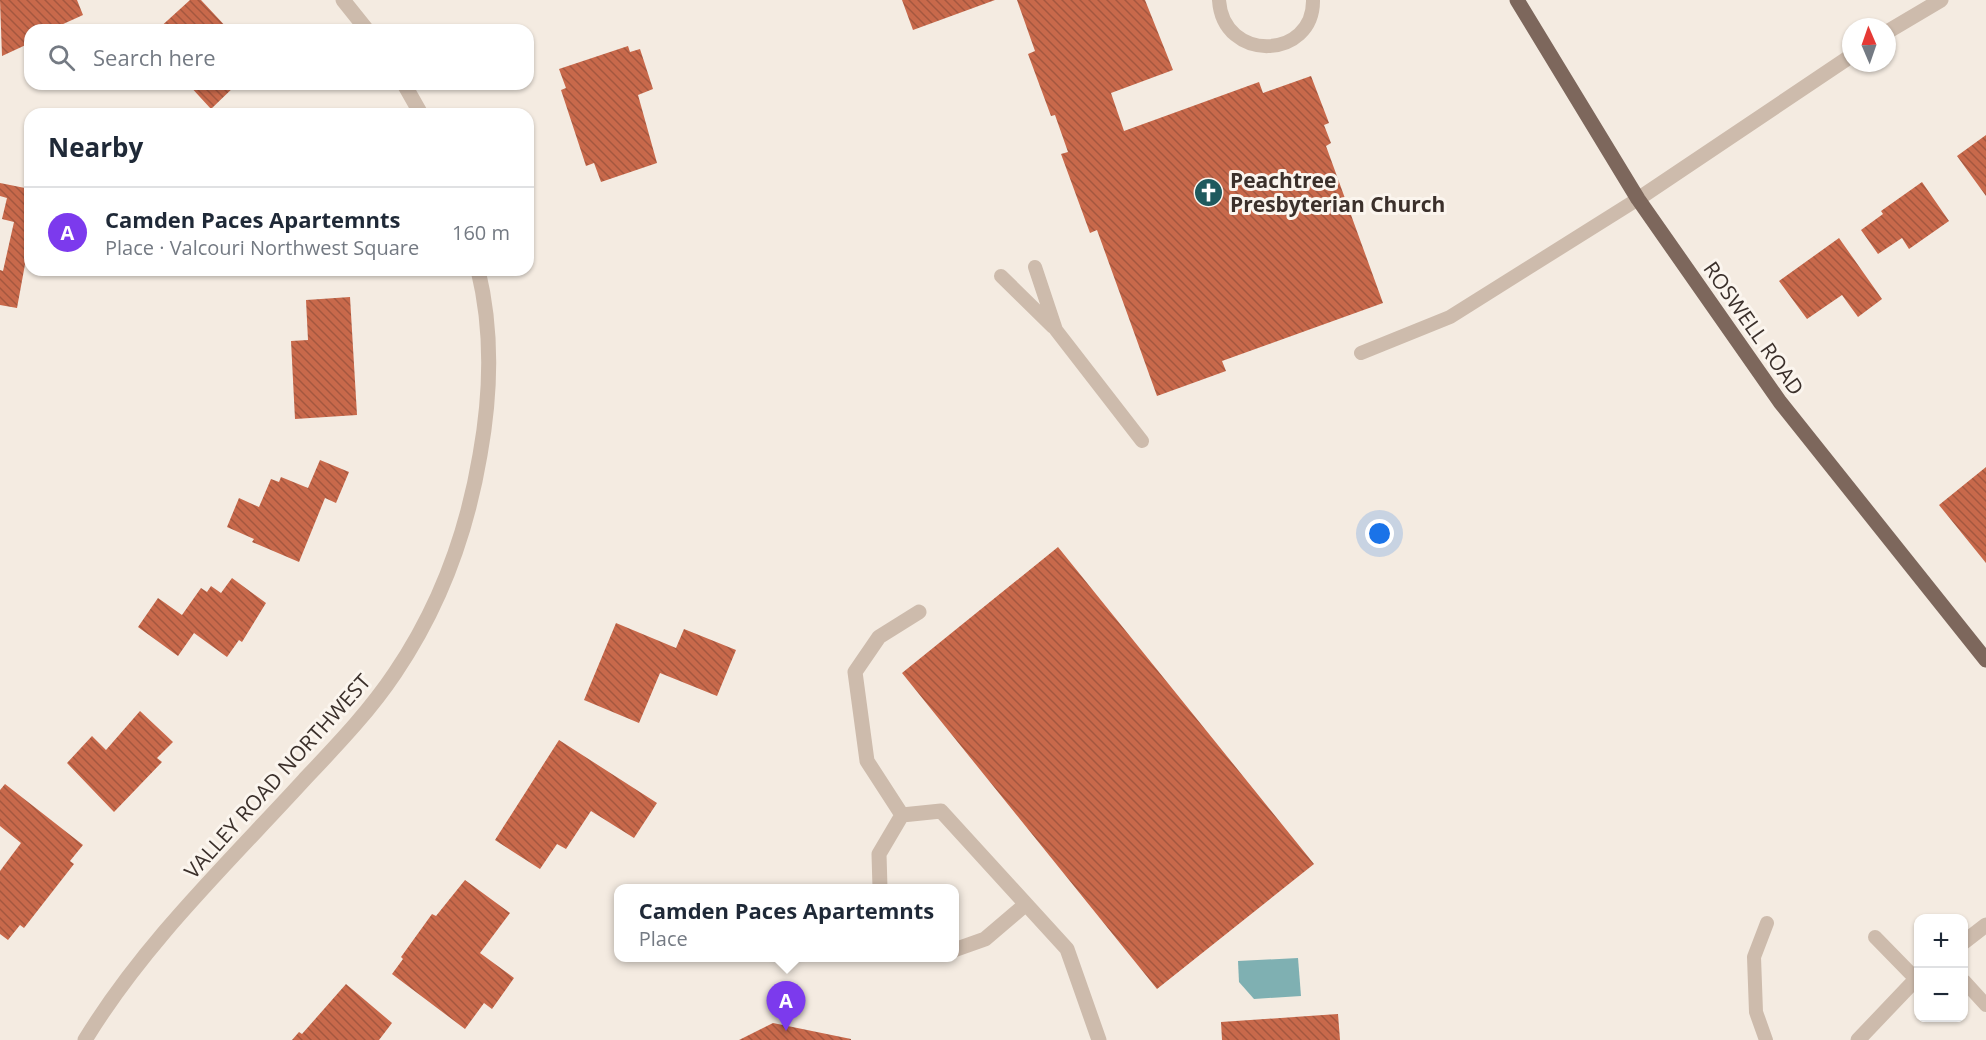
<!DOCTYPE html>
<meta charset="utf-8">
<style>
:root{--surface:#fff;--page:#f6f6f7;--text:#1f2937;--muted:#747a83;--line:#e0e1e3;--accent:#7c3aed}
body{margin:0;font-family:"Open Sans",sans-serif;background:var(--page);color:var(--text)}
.controls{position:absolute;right:18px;bottom:18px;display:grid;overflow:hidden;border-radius:12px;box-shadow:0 2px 4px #0004}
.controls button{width:54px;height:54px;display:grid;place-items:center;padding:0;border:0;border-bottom:2px solid var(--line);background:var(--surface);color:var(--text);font:30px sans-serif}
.compass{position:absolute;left:1842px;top:18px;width:54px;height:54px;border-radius:50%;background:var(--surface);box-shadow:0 2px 4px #0004;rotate:358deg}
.you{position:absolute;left:1380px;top:534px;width:21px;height:21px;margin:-15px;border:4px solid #fff;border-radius:50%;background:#1a73e8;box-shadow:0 0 0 9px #1a73e833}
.badge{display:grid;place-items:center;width:39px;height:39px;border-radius:50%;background:var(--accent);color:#fff;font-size:20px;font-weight:700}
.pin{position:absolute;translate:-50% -50px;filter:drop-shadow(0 2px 3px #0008)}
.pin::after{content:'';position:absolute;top:32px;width:21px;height:18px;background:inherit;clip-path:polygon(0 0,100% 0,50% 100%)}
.popup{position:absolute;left:614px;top:884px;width:345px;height:78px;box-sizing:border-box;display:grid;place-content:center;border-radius:12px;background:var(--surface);filter:drop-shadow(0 2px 4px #0005);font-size:20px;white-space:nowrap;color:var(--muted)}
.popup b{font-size:22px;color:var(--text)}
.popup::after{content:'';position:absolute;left:50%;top:100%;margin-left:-12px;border:12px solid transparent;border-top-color:var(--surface)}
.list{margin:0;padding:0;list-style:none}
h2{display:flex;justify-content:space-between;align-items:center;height:78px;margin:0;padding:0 24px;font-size:26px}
h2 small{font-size:20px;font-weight:400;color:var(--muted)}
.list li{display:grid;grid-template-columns:39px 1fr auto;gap:18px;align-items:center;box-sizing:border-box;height:90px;padding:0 24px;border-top:2px solid var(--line)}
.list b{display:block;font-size:22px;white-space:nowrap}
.list p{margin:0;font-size:20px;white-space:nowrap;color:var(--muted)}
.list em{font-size:20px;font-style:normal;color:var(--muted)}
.icon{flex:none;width:33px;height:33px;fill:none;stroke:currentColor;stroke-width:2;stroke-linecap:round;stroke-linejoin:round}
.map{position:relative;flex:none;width:1986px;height:1040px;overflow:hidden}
.search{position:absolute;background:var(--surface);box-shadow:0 2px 4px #0004;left:24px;top:24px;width:510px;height:66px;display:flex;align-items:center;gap:15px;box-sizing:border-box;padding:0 21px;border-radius:18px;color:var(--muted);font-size:22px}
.panel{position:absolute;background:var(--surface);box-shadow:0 2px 4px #0004;left:24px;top:108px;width:510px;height:168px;border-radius:18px}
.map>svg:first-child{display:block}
</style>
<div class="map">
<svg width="1986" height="1040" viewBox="0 0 1986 1040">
<defs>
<pattern id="building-back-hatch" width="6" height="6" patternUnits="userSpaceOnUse" patternTransform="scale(1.5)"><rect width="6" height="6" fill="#c8694b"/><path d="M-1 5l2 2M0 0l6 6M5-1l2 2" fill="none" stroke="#a4573f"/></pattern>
</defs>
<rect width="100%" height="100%" fill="#f4ebe1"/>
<!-- water -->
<path fill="#7fb0b2" d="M1298,958L1301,996L1254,999L1239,982L1238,961Z"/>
<!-- building -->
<path fill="url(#building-back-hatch)" d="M0,0H77L83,15L50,30H30V43L2,56Z
M190,0H201L229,30H157Z
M902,0H995L913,30Z
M1017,0H1145L1173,70L1111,93L1124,131L1259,82L1263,93L1311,76L1329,123L1324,125L1331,143L1326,146L1383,303L1222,361L1226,371L1157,396L1097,230L1090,233L1061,154L1068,152L1055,115L1051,116L1028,54L1035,51Z
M628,46L630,52L640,49L653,89L638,95L657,163L601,182L594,163L586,166L561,90L566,88L559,69Z
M188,84H237L211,109Z
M1986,135V196L1957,156Z
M1922,182L1949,221L1909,249L1902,238L1878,254L1861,230L1883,214L1881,211Z
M0,183L30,189V237L17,308L0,305V270L3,271L14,222L2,219L7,198L0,196Z
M1839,238L1882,299L1858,317L1842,295L1807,319L1779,281Z
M350,297L357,415L295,419L291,341L308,340L306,300Z
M320,460L349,472L336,503L325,498L299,562L252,542L254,539L227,527L239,498L259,507L271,479L279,482L281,477L308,488Z
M1986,467V563L1939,505Z
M1058,547L1314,864L1157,989L902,673Z
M232,578L266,603L242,642L239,640L227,657L194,633L178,656L138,627L158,598L182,615L201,588L207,592L211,586L221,593Z
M616,623L676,648L684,629L736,650L717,696L660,673L639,723L584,700Z
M140,711L173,742L157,758L162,762L114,812L67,763L92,736L106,750Z
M559,740L657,803L634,838L591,811L566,849L557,844L540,869L495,840Z
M5,784L83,845L70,861L74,864L24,928L20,925L8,940L0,934V871L21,843L0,826V790Z
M465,880L510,913L480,953L514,978L492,1009L484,1003L465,1029L392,974L403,959L401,957L432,914L436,916Z
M346,984L392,1023L379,1040H292L299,1032L302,1034Z
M1338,1014L1340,1040H1222L1221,1022Z
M773,1023L851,1039V1040H739Z"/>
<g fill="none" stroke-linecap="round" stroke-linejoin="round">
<!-- service -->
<path stroke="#cdbbac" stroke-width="14" d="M1219,0C1223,63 1314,60 1313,0
M1035,267L1056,330L1142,441
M1001,276L1053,327
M1361,353L1450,317L1638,199
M1875,937L1916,979
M1964,981L1986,1005
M1766,1040L1756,1012L1754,957L1767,923"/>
<!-- minor -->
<path stroke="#cdbbac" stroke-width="15" d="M343,0L367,30
M1887,32L1941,0
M404,84L421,114
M1638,199L1851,56
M919,612L879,637L855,672L867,761L902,815L941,811L1067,949L1099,1040
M880,888L879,854L902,815
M1964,942L1986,925
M954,950L985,939L1026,904
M85,1040C144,943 228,863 304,780C336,746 369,712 395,673C439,608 467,532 480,455C491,394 493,331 478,270
M1858,1040L1918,977"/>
<!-- primary -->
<path stroke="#7d675c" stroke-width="15" d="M1517,0L1638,199L1780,402L1986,660"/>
</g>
<!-- icons -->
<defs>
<symbol id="church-disc" viewBox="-11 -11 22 22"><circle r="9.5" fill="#1f5a5e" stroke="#fbf5ee"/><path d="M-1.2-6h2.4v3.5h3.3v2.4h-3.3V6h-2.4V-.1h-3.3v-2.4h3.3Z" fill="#fff"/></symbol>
</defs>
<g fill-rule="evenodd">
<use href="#church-disc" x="1192" y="176" width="33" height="33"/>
</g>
<g text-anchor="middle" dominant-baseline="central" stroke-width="6" stroke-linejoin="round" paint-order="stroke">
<!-- poi labels -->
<g font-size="21" font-weight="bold" fill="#3b302b" stroke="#fbf5ee" text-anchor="start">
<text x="1230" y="180">Peachtree<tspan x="1230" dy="24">Presbyterian Church</tspan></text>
</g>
<!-- street labels -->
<g font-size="21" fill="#3b302b" stroke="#fbf5ee">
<text transform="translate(1754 328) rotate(55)">ROSWELL ROAD</text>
<text transform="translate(277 776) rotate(-48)">VALLEY ROAD NORTHWEST</text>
</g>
</g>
</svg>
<div class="controls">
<button>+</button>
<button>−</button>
</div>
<svg class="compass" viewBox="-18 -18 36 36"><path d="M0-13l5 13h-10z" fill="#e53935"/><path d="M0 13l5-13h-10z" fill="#747a83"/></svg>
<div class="you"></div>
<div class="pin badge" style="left:786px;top:1031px">A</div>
<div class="popup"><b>Camden Paces Apartemnts</b>Place</div>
<div class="search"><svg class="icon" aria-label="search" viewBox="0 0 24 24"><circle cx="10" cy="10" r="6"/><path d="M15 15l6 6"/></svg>Search here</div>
<section class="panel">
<h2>Nearby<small></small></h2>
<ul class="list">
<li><span class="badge">A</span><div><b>Camden Paces Apartemnts</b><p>Place · Valcouri Northwest Square</p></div><em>160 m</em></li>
</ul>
</section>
</div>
